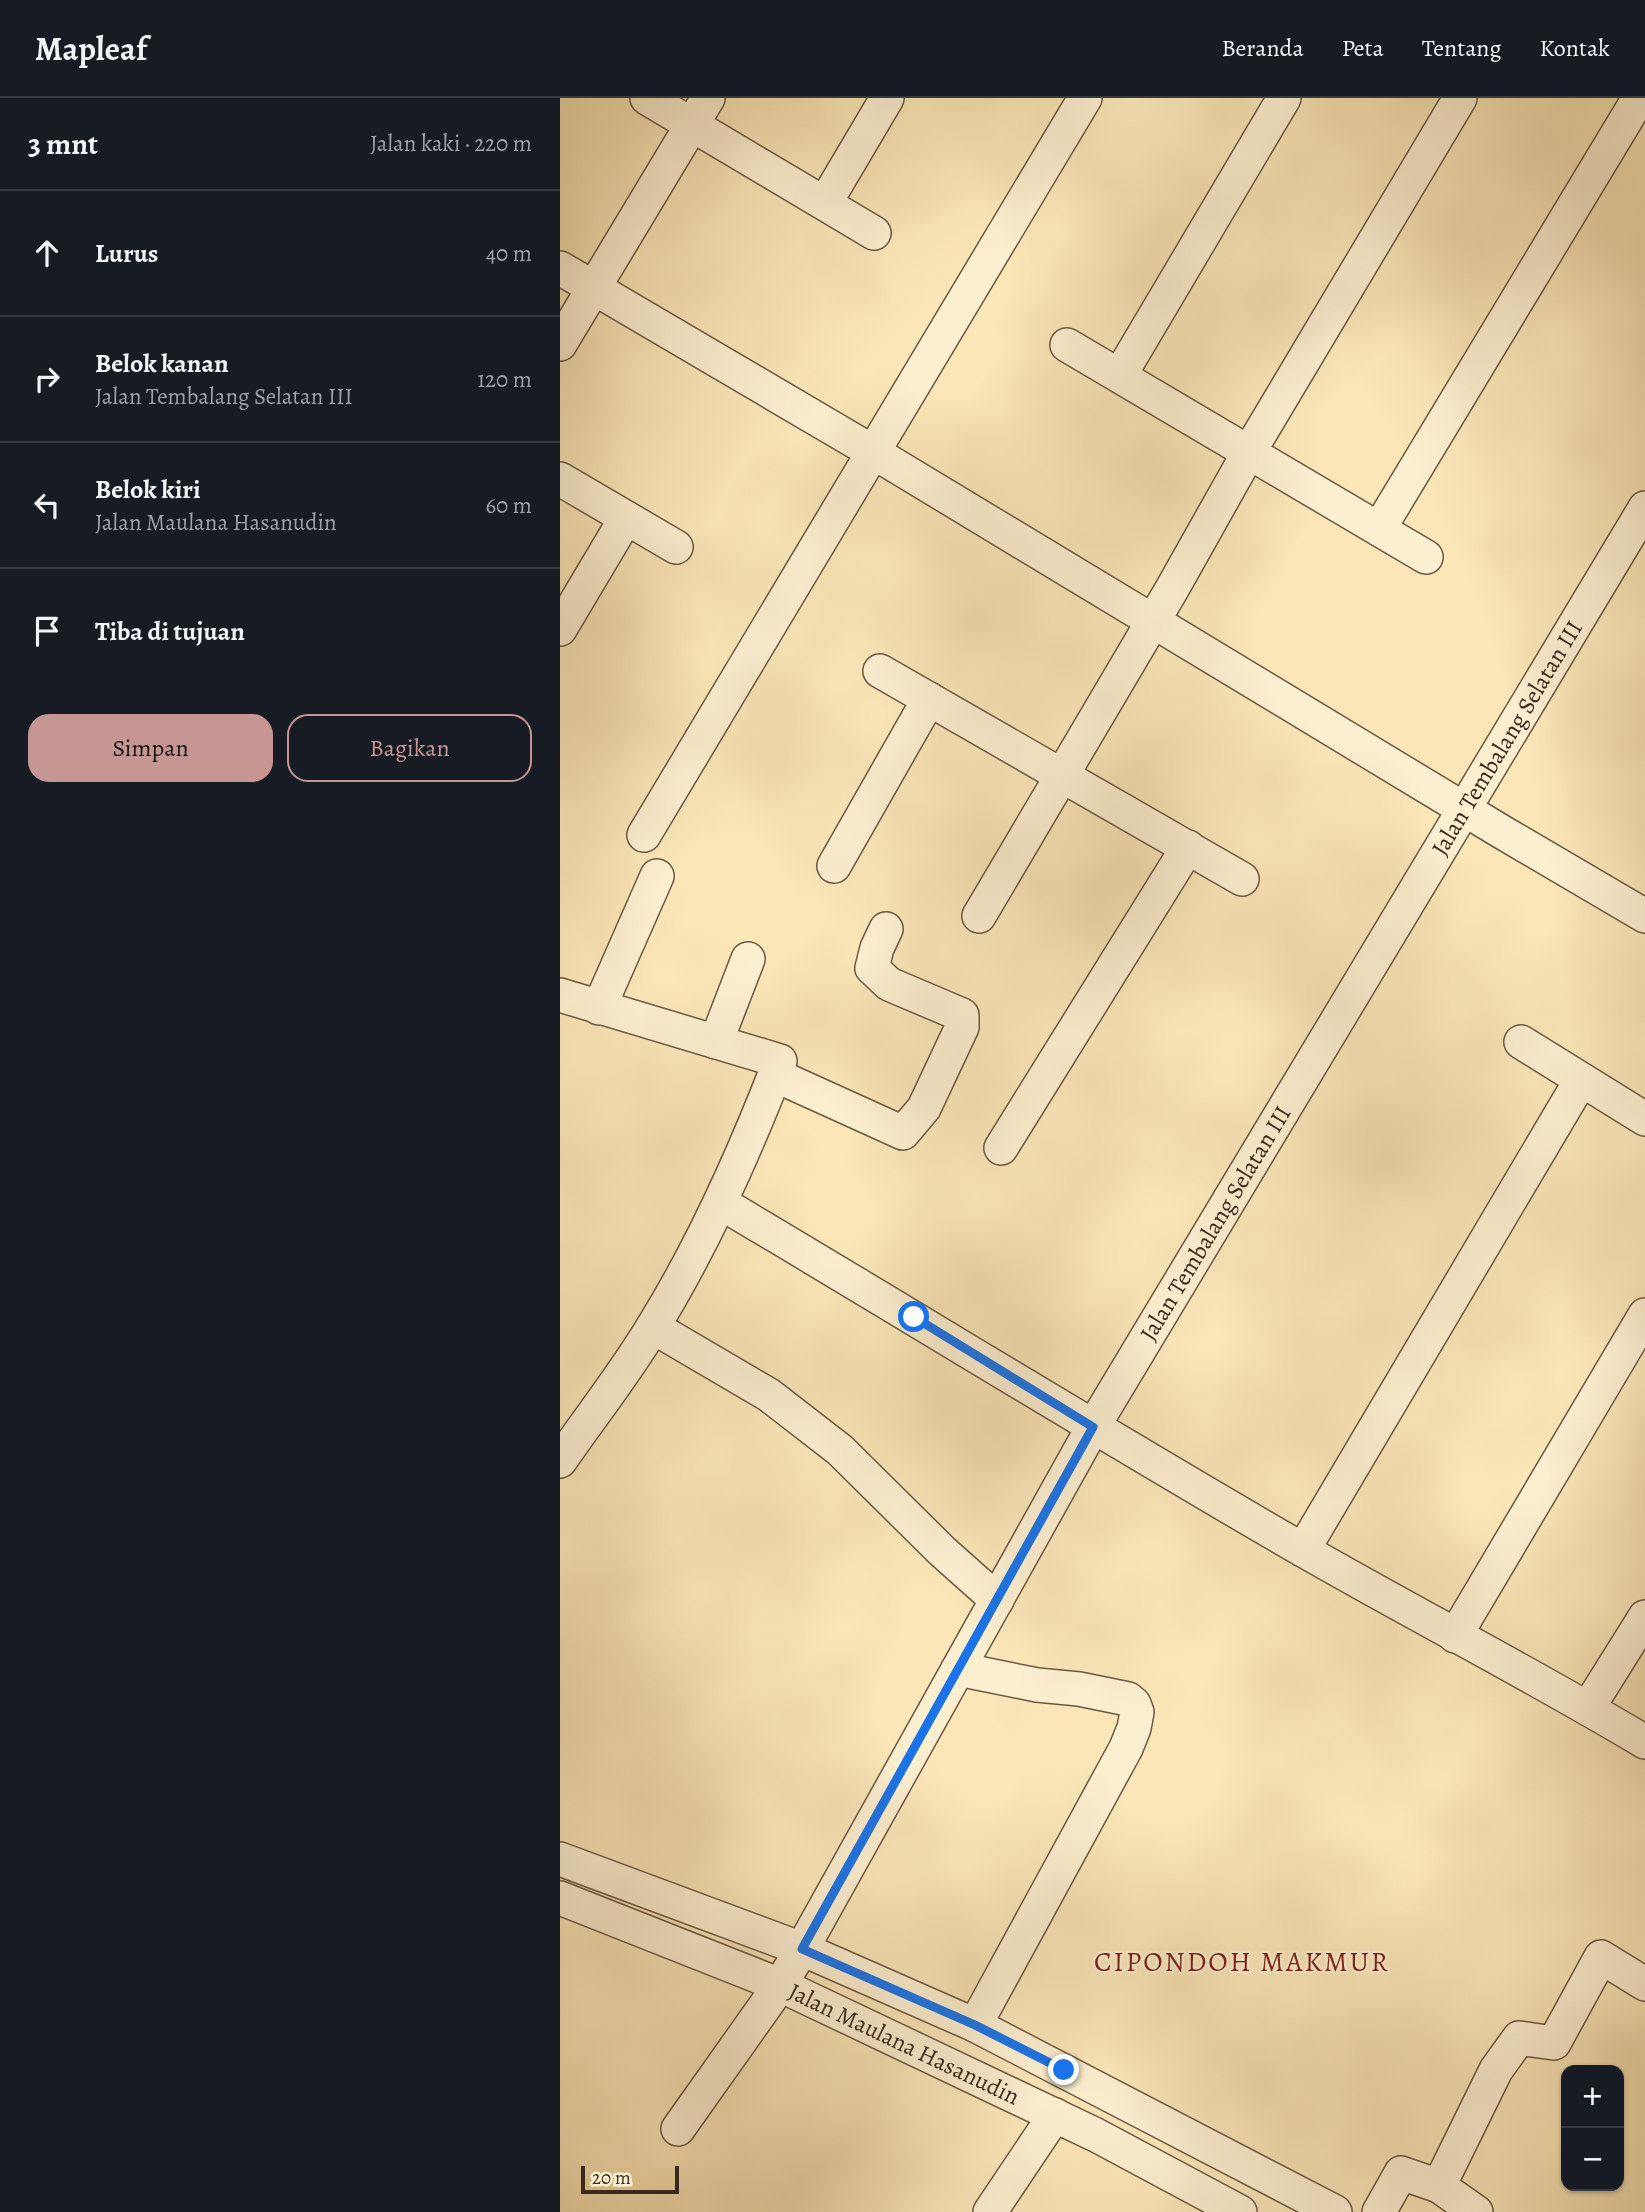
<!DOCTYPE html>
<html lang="id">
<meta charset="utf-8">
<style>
:root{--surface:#171b24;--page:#242831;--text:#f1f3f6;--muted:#9ea1a6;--line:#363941;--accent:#c59692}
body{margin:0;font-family:Alegreya,serif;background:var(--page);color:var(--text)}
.controls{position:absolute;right:21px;bottom:21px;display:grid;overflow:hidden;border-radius:14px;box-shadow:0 2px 5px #0004}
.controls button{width:63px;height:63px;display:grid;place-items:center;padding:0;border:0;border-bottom:2px solid var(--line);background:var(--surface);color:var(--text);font:35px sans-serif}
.scale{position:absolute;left:21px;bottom:18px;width:98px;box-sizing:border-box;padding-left:7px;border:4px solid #3b291e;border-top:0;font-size:19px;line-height:24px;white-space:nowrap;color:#3b291e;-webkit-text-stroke:5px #fcefd0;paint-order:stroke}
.stop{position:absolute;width:21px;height:21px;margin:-16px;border:5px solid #1a73e8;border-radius:50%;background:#fff}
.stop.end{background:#1a73e8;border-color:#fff;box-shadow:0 2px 7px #0008}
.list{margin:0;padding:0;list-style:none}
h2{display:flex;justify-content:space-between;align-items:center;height:91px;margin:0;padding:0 28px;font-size:30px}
h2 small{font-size:23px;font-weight:400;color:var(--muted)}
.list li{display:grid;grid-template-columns:46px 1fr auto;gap:21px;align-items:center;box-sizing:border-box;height:126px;padding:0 28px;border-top:2px solid var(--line)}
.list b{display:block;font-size:26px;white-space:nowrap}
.list p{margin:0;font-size:23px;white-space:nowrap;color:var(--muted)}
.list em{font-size:23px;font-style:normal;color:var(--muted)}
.actions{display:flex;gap:14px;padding:21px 28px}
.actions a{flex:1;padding:16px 0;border:2px solid var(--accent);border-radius:21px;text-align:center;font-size:24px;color:var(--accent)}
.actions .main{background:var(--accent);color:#111}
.icon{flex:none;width:38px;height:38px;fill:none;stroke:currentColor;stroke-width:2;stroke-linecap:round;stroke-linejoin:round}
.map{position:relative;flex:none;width:1085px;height:2114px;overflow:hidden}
header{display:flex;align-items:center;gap:42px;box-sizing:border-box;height:98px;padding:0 35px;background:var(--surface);border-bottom:2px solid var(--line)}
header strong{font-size:33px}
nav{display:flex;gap:38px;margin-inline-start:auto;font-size:24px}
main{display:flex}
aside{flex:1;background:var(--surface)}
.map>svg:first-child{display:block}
</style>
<header>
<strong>Mapleaf</strong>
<nav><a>Beranda</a><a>Peta</a><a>Tentang</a><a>Kontak</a></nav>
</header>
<main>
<aside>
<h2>3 mnt<small>Jalan kaki · 220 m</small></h2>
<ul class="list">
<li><svg class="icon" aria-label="ahead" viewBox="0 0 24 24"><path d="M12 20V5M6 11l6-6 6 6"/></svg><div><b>Lurus</b></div><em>40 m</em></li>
<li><svg class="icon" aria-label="right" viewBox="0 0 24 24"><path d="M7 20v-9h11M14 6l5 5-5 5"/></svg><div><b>Belok kanan</b><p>Jalan Tembalang Selatan III</p></div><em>120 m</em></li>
<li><svg class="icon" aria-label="left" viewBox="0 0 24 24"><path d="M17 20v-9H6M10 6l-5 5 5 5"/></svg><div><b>Belok kiri</b><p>Jalan Maulana Hasanudin</p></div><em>60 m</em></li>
<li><svg class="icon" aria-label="arrive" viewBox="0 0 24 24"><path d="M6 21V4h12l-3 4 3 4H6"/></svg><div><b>Tiba di tujuan</b></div></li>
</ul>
<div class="actions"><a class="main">Simpan</a><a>Bagikan</a></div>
</aside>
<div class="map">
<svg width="1085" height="2114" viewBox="0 0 1085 2114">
<rect width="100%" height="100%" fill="#fae6b7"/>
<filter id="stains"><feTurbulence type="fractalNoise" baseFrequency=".00286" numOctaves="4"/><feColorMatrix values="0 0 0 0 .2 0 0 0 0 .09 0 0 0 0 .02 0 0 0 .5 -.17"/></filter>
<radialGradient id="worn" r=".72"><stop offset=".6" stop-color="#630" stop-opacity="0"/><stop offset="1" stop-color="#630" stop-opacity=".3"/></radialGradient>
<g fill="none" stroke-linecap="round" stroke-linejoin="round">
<defs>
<g id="minor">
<path d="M87,0L314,135"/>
<path d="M265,105L327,0"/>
<path d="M0,170L313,354L942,734L1085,818"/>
<path d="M0,246L148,0"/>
<path d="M507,247L866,459"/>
<path d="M560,277L724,0"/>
<path d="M0,381L116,449"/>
<path d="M819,431L1079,0"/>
<path d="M0,531L66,420"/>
<path d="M320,573L682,781"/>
<path d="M84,737L525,0"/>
<path d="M274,768L369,601"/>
<path d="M419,818L612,491L689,354L900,0"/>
<path d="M0,897L220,963C185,1054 145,1144 94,1227C66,1274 31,1318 0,1363"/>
<path d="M39,910L97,778"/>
<path d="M156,944L188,861"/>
<path d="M961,944L1085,1021"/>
<path d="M215,977L343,1035L364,1010L402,929V917L329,886L312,870L317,850L326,831"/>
<path d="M441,1050L628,749"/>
<path d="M161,1105C355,1220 547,1339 743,1452C856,1517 973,1577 1085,1644"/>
<path d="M93,1229L209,1297L280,1352L382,1453L437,1502"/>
<path d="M743,1452L1021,982"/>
<path d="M895,1538L1085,1217"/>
<path d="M398,1571L477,1587L519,1591L568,1601L574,1606L577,1614L574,1630L566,1650L415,1927"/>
<path d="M1028,1610L1085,1519"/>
<path d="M0,1761L242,1851L415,1927L775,2114"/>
<path id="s1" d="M0,1800L220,1887L536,2037L680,2114"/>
<path id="s2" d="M118,2031L220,1887L242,1851L533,1329L1085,410"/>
<path d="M879,2088L916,2114"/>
<path d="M430,2114L495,2017"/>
<path d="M819,2114L841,2075L879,2088L936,1972L959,1940L994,1945L1041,1859L1085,1886"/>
</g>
</defs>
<!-- minor casing -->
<use href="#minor" stroke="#6b5844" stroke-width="36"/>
<!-- minor -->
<use href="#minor" stroke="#fcefd0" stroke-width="33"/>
</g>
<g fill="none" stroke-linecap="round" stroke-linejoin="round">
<!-- route -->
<path stroke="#1a73e8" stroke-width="9" d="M354,1219L533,1329L242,1851L415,1927L504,1972"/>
</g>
<g text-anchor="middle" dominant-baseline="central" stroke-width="5" stroke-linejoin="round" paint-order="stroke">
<!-- street labels -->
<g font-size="24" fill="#3b291e" stroke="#fcefd0">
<text stroke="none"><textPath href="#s2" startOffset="1620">Jalan Tembalang Selatan III</textPath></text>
<text stroke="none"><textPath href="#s2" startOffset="1054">Jalan Tembalang Selatan III</textPath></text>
<text stroke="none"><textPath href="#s1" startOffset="374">Jalan Maulana Hasanudin</textPath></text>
</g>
<!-- quarter labels -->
<g font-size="28" letter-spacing="2" fill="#7a1f14" stroke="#fcefd0">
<text x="682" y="1864">CIPONDOH MAKMUR</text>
</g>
</g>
<rect width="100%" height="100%" filter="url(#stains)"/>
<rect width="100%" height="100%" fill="url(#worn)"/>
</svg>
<div class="controls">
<button>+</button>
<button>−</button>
</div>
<div class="scale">20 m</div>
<div class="stop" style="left:354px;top:1219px"></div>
<div class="stop end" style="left:504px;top:1972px"></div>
</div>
</main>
